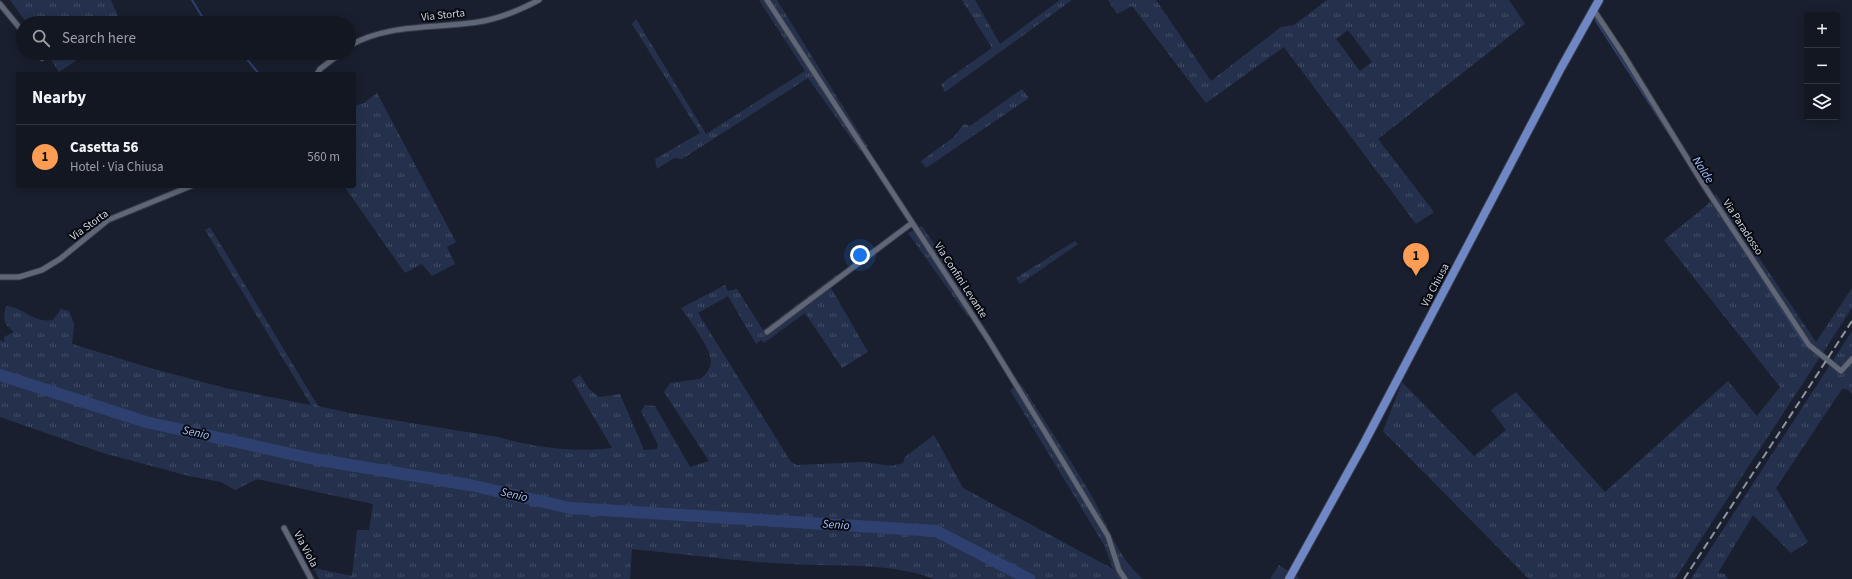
<!DOCTYPE html>
<meta charset="utf-8">
<style>
:root{--surface:#131722;--page:#1c202a;--text:#f1f3f6;--muted:#9d9fa5;--line:#323640;--accent:#fc9d53}
body{margin:0;font-family:"Source Sans 3",sans-serif;background:var(--page);color:var(--text)}
.controls{position:absolute;right:12px;top:12px;display:grid;overflow:hidden;border-radius:4px;box-shadow:0 2px 10px #0003}
.controls button{width:36px;height:36px;display:grid;place-items:center;padding:0;border:0;border-bottom:1px solid var(--line);background:var(--surface);color:var(--text);font:20px sans-serif}
.you{position:absolute;left:860px;top:255px;width:14px;height:14px;margin:-10px;border:3px solid #fff;border-radius:50%;background:#1a73e8;box-shadow:0 0 0 6px #1a73e833}
.badge{display:grid;place-items:center;width:26px;height:26px;border-radius:50%;background:var(--accent);color:#111;font-size:13px;font-weight:700}
.pin{position:absolute;translate:-50% -33px;filter:drop-shadow(0 1px 2px #0008)}
.pin::after{content:'';position:absolute;top:21px;width:14px;height:12px;background:inherit;clip-path:polygon(0 0,100% 0,50% 100%)}
.list{margin:0;padding:0;list-style:none}
h2{display:flex;justify-content:space-between;align-items:center;height:52px;margin:0;padding:0 16px;font-size:17px}
h2 small{font-size:13px;font-weight:400;color:var(--muted)}
.list li{display:grid;grid-template-columns:26px 1fr auto;gap:12px;align-items:center;box-sizing:border-box;height:64px;padding:0 16px;border-top:1px solid var(--line)}
.list b{display:block;font-size:15px;white-space:nowrap}
.list p{margin:0;font-size:13px;white-space:nowrap;color:var(--muted)}
.list em{font-size:13px;font-style:normal;color:var(--muted)}
.icon{flex:none;width:22px;height:22px;fill:none;stroke:currentColor;stroke-width:2;stroke-linecap:round;stroke-linejoin:round}
.map{position:relative;flex:none;width:1852px;height:579px;overflow:hidden}
.search{position:absolute;background:var(--surface);box-shadow:0 2px 10px #0003;left:16px;top:16px;width:340px;height:44px;display:flex;align-items:center;gap:10px;box-sizing:border-box;padding:0 14px;border-radius:22px;color:var(--muted);font-size:15px}
.panel{position:absolute;background:var(--surface);box-shadow:0 2px 10px #0003;left:16px;top:72px;width:340px;height:116px;border-radius:4px}
.map>svg:first-child{display:block}
</style>
<div class="map">
<svg width="1852" height="579" viewBox="0 0 1852 579">
<defs>
<pattern id="grass-tufts" width="24" height="20" patternUnits="userSpaceOnUse"><rect width="24" height="20" fill="#25314c"/><path d="M3 7l-1-3M5 7V3M7 7l1-3M15 17l-1-3M17 17v-4M19 17l1-3" fill="none" stroke="#444e65"/></pattern>
</defs>
<rect width="100%" height="100%" fill="#191f2e"/>
<!-- grass -->
<path fill="url(#grass-tufts)" fill-rule="evenodd" d="M10,0H111L121,23H27Z
M759,0H777L868,147L860,151L808,78L682,159L674,158L657,169L655,159L700,133L632,24L636,19L706,134L805,71Z
M962,0H975L1000,44L1060,0H1072L945,92L941,84L992,48Z
M1108,0H1156L1211,81L1281,27L1294,25L1327,0H1509L1525,24L1378,139L1434,212L1416,224L1284,47L1206,103L1132,6L1117,14ZM1348,30L1372,62L1360,71L1336,39Z
M47,53H87L59,72Z
M1022,89L1029,98L926,168L921,161L954,137L964,124L970,126Z
M377,93L456,242L447,247L455,264L432,276L422,264L405,273L344,186H354V106L364,103Z
M1716,194L1816,342L1852,288V308L1675,579H1529L1383,431L1402,382L1474,456L1506,430L1491,410L1516,392L1605,492L1728,381L1757,416L1780,387L1664,240L1707,205Z
M922,226L975,305L968,317L908,233Z
M210,227L318,406L350,413L498,437C534,447 575,453 612,448L572,380L580,375L589,389L599,397L620,394L644,450L657,449L658,445L641,411L645,405L655,406L690,467L709,461L664,392L670,383L700,379C706,375 711,368 711,361C711,349 689,319 681,308L725,285L728,291L737,289L763,330L836,275L840,281L831,288L868,352L842,368L805,313L764,343L761,340L756,344L728,296L698,313L791,462L797,465L864,462L892,466L903,463L905,457L934,435L963,488L1113,569L1104,545L1010,390L1021,384C1045,422 1071,460 1094,500C1109,528 1118,558 1143,579H934C889,562 839,567 792,564C739,562 685,554 632,549L630,579H319L314,568L352,576L357,530H369L373,504L257,479L235,490L221,482L189,476L103,453L0,417V340L4,342V337L14,332C3,322 3,321 6,306C26,308 31,323 53,320L61,309L69,311L74,324L72,344L154,369L225,388L311,405L205,230Z
M1075,241L1078,244L1020,284L1016,278Z
M1852,331V394L1847,389H1842L1776,488L1808,542L1791,553L1753,515L1718,573L1725,574L1728,579H1691Z
M1279,565L1299,578V579H1270Z"/>
<g fill="none" stroke-linecap="round" stroke-linejoin="round">
<!-- stream -->
<path stroke="#2e406f" stroke-width="2" d="M192,0L206,23
M1595,16L1596,21L1677,146
M242,53L259,74
M1757,271L1806,347"/>
<!-- river -->
<path stroke="#2e406f" stroke-width="12" d="M0,375L146,422L314,459L470,485L570,508L936,531L1029,579"/>
<defs>
<path id="street" d="M767,0L988,339L1048,437L1108,536L1119,570L1125,579
M0,4L23,32
M1593,9L1623,54L1703,184L1809,345L1841,371L1852,359
M349,46C388,23 436,29 478,22C499,19 520,10 539,0
M39,53L42,58
M317,74L320,69L341,53
M0,277H19L42,270L60,259L108,220L191,186
M767,332L912,223
M284,528L311,579"/>
<path id="primary" d="M1289,579L1362,447L1561,68L1599,0"/>
</defs>
<!-- street casing -->
<use href="#street" stroke="#363a46" stroke-width="7"/>
<!-- primary casing -->
<use href="#primary" stroke="#363a46" stroke-width="10"/>
<!-- street -->
<use href="#street" stroke="#5e6677" stroke-width="5"/>
<!-- primary -->
<use href="#primary" stroke="#6f88c5" stroke-width="8"/>
<!-- rail -->
<path stroke="#8e94a0" stroke-width="2" stroke-dasharray="8 4" stroke-linecap="butt" d="M1684,579L1852,321"/>
</g>
<g text-anchor="middle" dominant-baseline="central" stroke-width="4" stroke-linejoin="round" paint-order="stroke">
<!-- street labels -->
<g font-size="11" fill="#d0d5df" stroke="#070910">
<text transform="translate(443 15) rotate(-6)">Via Storta</text>
<text transform="translate(89 225) rotate(-36)">Via Storta</text>
<text transform="translate(1743 227) rotate(57)">Via Paradosso</text>
<text transform="translate(961 280) rotate(57)">Via Confini Levante</text>
<text transform="translate(1435 285) rotate(-62)">Via Chiusa</text>
<text transform="translate(306 549) rotate(62)">Via Viola</text>
</g>
<!-- water labels -->
<g font-size="12" font-style="italic" fill="#a7c1fe" stroke="#070910">
<text transform="translate(1703 170) rotate(57)">Nalde</text>
<text transform="translate(196 433) rotate(12)">Senio</text>
<text transform="translate(514 495) rotate(13)">Senio</text>
<text transform="translate(836 525) rotate(4)">Senio</text>
</g>
</g>
</svg>
<div class="controls">
<button>+</button>
<button>−</button>
<button><svg class="icon" aria-label="layers" viewBox="0 0 24 24"><path d="M12 4l9 5-9 5-9-5zM3 14l9 5 9-5"/></svg></button>
</div>
<div class="you"></div>
<div class="pin badge" style="left:1416px;top:276px">1</div>
<div class="search"><svg class="icon" aria-label="search" viewBox="0 0 24 24"><circle cx="10" cy="10" r="6"/><path d="M15 15l6 6"/></svg>Search here</div>
<section class="panel">
<h2>Nearby<small></small></h2>
<ul class="list">
<li><span class="badge">1</span><div><b>Casetta 56</b><p>Hotel · Via Chiusa</p></div><em>560 m</em></li>
</ul>
</section>
</div>
